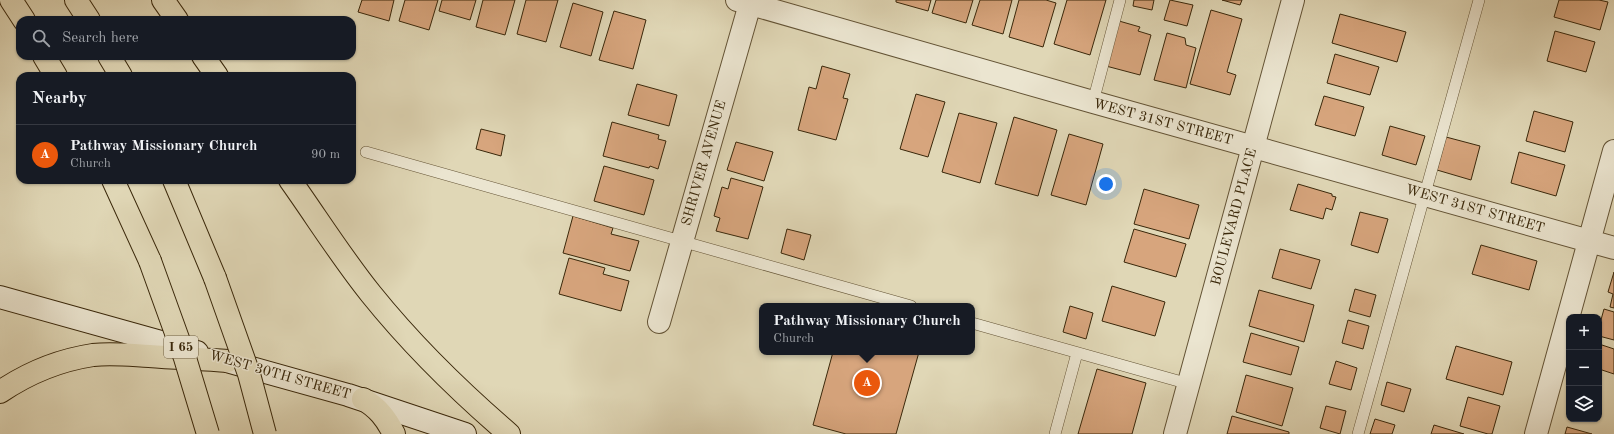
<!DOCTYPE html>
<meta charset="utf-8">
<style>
:root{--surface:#171b24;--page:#20242c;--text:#f1f3f6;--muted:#9ea1a6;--line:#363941;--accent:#ea580c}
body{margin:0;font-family:"Old Standard TT",serif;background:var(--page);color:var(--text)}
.controls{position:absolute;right:12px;bottom:12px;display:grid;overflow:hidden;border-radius:8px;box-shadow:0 1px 3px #0004}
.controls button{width:36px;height:36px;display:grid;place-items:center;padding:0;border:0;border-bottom:1px solid var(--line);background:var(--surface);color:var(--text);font:20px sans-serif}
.you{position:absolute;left:1106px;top:184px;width:14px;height:14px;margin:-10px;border:3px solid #fff;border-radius:50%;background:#1a73e8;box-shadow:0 0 0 6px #1a73e833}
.badge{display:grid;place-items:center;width:26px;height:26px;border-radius:50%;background:var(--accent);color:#fff;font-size:13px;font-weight:700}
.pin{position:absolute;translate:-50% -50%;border:2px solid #fff;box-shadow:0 1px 4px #0006}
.popup{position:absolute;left:759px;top:303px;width:216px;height:52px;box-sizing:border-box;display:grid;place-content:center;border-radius:8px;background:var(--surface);filter:drop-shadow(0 1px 3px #0005);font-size:13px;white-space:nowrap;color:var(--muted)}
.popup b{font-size:15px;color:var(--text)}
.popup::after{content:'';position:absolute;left:50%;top:100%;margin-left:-8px;border:8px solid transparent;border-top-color:var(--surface)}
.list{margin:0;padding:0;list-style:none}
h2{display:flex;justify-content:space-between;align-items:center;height:52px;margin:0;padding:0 16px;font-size:17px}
h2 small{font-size:13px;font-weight:400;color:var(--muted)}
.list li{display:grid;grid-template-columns:26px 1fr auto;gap:12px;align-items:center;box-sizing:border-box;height:60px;padding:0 16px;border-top:1px solid var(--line)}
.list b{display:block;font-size:15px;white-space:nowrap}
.list p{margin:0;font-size:13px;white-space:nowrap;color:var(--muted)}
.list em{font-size:13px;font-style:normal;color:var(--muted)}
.icon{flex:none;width:22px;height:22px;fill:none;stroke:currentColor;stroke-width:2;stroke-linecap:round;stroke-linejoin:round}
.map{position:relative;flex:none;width:1614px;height:434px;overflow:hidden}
.search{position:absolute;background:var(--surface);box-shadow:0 1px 3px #0004;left:16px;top:16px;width:340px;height:44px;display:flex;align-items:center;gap:10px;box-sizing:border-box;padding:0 14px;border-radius:12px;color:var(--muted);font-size:15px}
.panel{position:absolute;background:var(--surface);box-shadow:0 1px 3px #0004;left:16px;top:72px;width:340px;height:112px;border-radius:12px}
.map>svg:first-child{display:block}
</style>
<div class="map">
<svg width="1614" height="434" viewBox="0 0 1614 434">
<rect width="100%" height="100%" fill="#e0d7b6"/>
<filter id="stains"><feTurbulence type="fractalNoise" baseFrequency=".005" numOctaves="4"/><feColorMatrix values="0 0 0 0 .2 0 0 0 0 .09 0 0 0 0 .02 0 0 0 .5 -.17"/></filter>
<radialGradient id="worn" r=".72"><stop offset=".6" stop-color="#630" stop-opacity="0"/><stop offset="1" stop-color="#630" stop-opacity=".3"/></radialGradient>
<!-- building -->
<path fill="#d7a57d" stroke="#39270a" d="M362,0H394L389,21L358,12Z
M405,0H438L429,30L399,21Z
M442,0H476L470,20L439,11Z
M483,0H515L505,35L476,27Z
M526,0H558L546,42L517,34Z
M896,0H931L928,11L896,2Z
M936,0H973L966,23L932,13Z
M980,0H1012L1003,34L972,25Z
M1019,0H1046L1056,3L1043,47L1009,37Z
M1067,0H1106L1090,55L1054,44Z
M1134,0H1154L1152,10L1133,6Z
M1170,0L1193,5L1187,26L1164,20Z
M1222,0H1242L1240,5Z
M1559,0H1599L1608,2L1600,30L1554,17Z
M573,3L603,12L591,56L560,47Z
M1211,10L1242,19L1227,72L1236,75L1230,95L1190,84Z
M614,11L646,20L633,69L599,60Z
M1340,14L1406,32L1397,62L1332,43Z
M1119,21L1140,27L1138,31L1151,35L1140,75L1106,66Z
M1555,31L1595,42L1586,72L1547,61Z
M1167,33L1185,38L1186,45L1196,48L1186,88L1154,80Z
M1335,54L1379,67L1370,95L1327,83Z
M822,66L850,74L843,98L848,99L836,140L798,130L809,87L816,89Z
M637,84L677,95L669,126L628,115Z
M916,94L945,102L928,157L900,149Z
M1324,96L1364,107L1355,136L1315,125Z
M1534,111L1573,122L1565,152L1526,141Z
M959,113L997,123L980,183L942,172Z
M1014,117L1057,130L1038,196L995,184Z
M612,122L659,135L658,139L666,141L658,169L650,166L649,168L603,156Z
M1390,126L1425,136L1416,165L1382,155Z
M481,129L505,135L501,156L476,149Z
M1069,134L1103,144L1086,205L1051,195Z
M1446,137L1480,146L1471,180L1437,170Z
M736,142L773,152L764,181L727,170Z
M1519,152L1565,165L1556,196L1511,183Z
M604,166L654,180L644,215L594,201Z
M731,178L763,187L748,239L716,231L720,218L714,216L722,187L728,189Z
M1298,184L1332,194V196L1336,197L1332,210L1326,208L1323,219L1290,210Z
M1144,189L1199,205L1189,239L1134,224Z
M1360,212L1388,219L1378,253L1351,245Z
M573,216L613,228L611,234L639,241L630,271L563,253Z
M787,229L811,235L804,260L781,253Z
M1134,229L1186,244L1176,277L1124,262Z
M1481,245L1537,261L1529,290L1472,274Z
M1280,249L1320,260L1311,289L1272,278Z
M569,258L605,268L603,274L629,281L621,311L559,294Z
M1614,272V308L1610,307L1613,294L1608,292Z
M1112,286L1165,302L1155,336L1102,321Z
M1355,289L1376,295L1370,317L1349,311Z
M1259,290L1314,305L1304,342L1249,326Z
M1070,306L1093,313L1086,339L1063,332Z
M1604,309L1614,312V340L1599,336V327Z
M1348,320L1369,326L1363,349L1342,343Z
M1251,333L1299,347L1291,375L1243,362Z
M1599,344L1614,349V374L1599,369Z
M1456,346L1512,362L1503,395L1446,379Z
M833,352H919L896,434H846L813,425Z
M1336,361L1357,368L1351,390L1329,384Z
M1097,369L1146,383L1132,434H1078Z
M1246,375L1293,388L1282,426L1236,412Z
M1387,382L1411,389L1404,412L1381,405Z
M1468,397L1500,406L1492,434H1488L1460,426Z
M1326,406L1346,411L1340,434L1320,428Z
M1232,416L1289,432V434H1227Z
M1375,419L1395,425L1392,434H1370Z
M1434,425L1464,434H1431Z
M1567,427L1592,434H1565Z"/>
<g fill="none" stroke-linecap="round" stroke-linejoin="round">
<defs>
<path id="service" d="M1093,102L1120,0
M366,152L911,306
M972,323L1189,384
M1055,434L1077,353
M1358,434L1479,0"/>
<path id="minor" d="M737,0L1093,102L1614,248
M659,322L750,4
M1536,434L1614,151"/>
<path id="tertiary" d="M1175,434L1293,0"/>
<path id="secondary" d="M0,297L197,352
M230,362L348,395L465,434"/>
<path id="motorway" d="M11,0L24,20
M76,0L89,20
M163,0L177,20
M44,56L56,76
M109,56L121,76
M203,56L217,76
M113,180L150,261
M174,180L215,278
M290,180C317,218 342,258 371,294C412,345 459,391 509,434
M0,392C28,373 60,360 93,355C112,353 130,355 149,356C175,358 202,359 228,361
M363,399C378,408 386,418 394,434"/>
</defs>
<!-- service casing -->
<use href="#service" stroke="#635335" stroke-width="12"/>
<!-- minor casing -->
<use href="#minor" stroke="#635335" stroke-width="24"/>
<!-- tertiary casing -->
<use href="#tertiary" stroke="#635335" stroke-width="24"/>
<!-- secondary casing -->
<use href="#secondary" stroke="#39270a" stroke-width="24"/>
<!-- motorway casing -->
<use href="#motorway" stroke="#39270a" stroke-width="24"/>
<!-- service -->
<use href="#service" stroke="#ebe5d0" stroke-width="11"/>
<!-- minor -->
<use href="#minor" stroke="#ebe5d0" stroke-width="22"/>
<!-- tertiary -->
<use href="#tertiary" stroke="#ebe5d0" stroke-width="22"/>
<!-- secondary -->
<use href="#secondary" stroke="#ebe5d0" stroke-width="22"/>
<!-- motorway -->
<use href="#motorway" stroke="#e0d7b6" stroke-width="22"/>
<defs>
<path id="motorway-bridge" d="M150,261L185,358L208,434
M215,278L249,374L265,434"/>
</defs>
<!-- motorway-bridge casing -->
<use href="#motorway-bridge" stroke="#39270a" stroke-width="24" stroke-linecap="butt"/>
<!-- motorway-bridge -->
<use href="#motorway-bridge" stroke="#e0d7b6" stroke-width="22"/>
</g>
<g text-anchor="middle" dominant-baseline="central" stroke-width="3" stroke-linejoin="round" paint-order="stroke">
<!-- shield labels -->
<rect fill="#ebe5d0" stroke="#6e6045" stroke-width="1" x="164" y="336" width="34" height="22" rx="3"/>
<g font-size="13" font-weight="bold" fill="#39270a">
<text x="181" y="347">I 65</text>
</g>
<!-- street labels -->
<g font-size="14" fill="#39270a" stroke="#ebe5d0">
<text transform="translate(1163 122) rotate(15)">WEST 31ST STREET</text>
<text transform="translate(704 163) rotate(-74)">SHRIVER AVENUE</text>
<text transform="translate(1475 209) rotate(16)">WEST 31ST STREET</text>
<text transform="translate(1234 217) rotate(-75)">BOULEVARD PLACE</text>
<text transform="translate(280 375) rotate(16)">WEST 30TH STREET</text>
</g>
</g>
<rect width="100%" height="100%" filter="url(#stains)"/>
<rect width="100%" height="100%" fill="url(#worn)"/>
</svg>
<div class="controls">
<button>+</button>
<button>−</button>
<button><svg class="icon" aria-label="layers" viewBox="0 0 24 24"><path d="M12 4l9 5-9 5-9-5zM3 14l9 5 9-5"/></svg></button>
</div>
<div class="you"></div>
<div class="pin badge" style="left:867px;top:383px">A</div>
<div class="popup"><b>Pathway Missionary Church</b>Church</div>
<div class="search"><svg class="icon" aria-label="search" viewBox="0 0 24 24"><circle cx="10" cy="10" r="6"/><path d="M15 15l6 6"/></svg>Search here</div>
<section class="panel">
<h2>Nearby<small></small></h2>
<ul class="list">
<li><span class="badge">A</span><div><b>Pathway Missionary Church</b><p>Church</p></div><em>90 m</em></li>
</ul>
</section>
</div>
